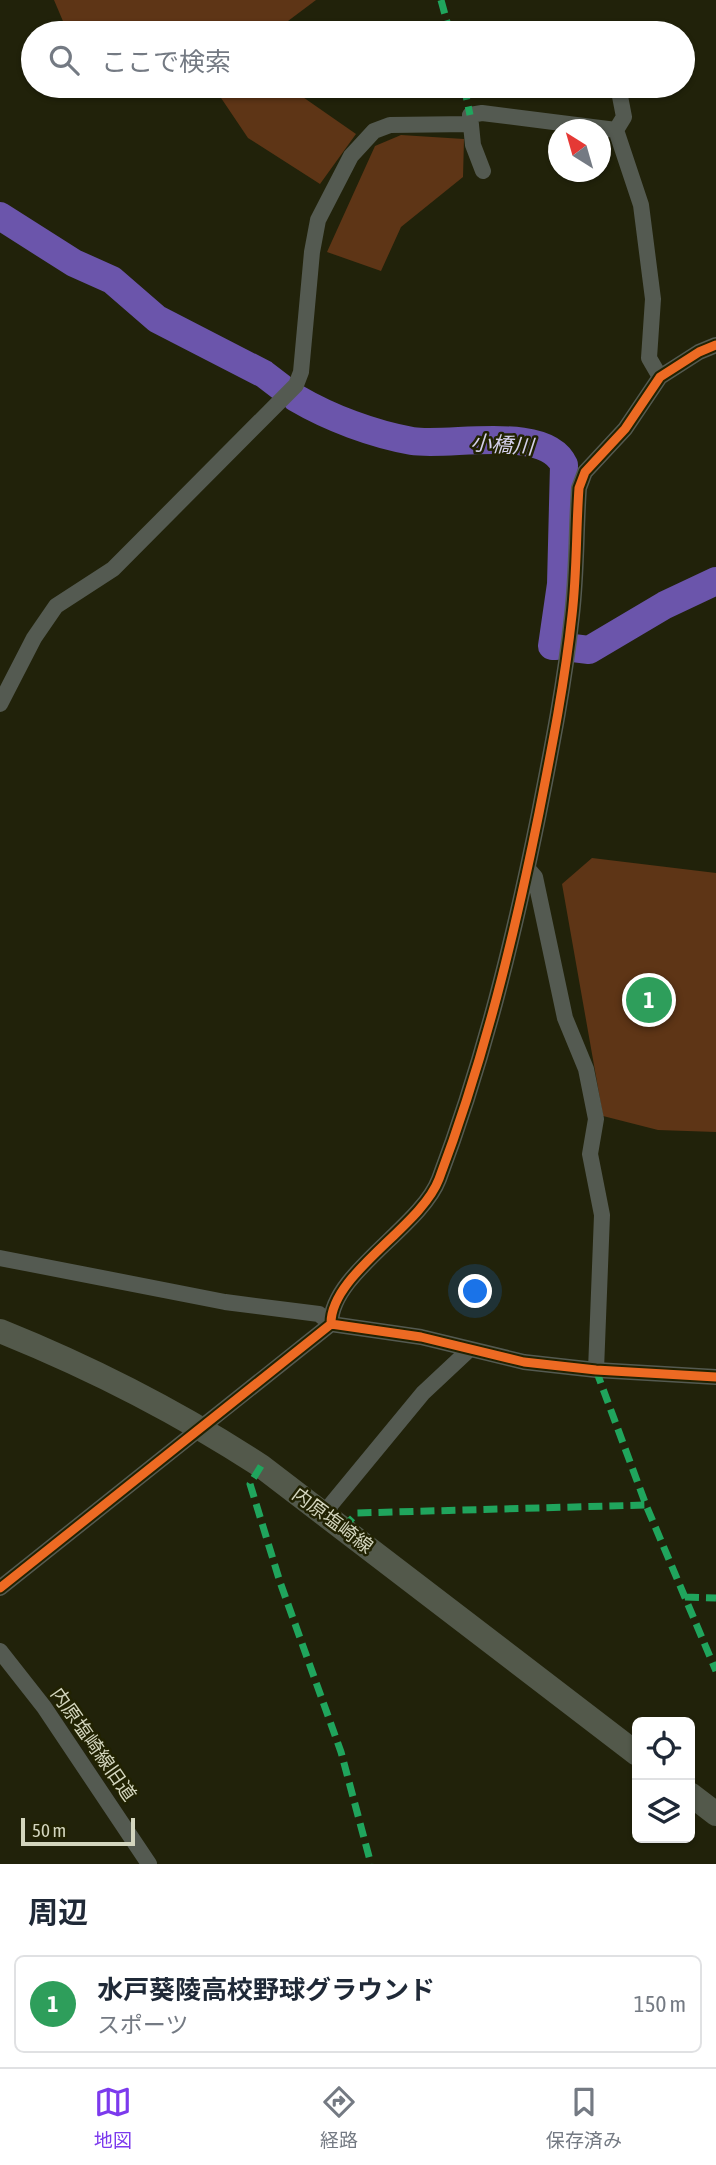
<!DOCTYPE html>
<html lang="ja">
<meta charset="utf-8">
<style>
:root{--surface:#fff;--page:#f6f6f7;--text:#1f2937;--muted:#747a83;--line:#e0e1e3;--accent:#7c3aed}
body{margin:0;font-family:"Asap Condensed","Noto Sans JP",sans-serif;background:var(--page);color:var(--text)}
.controls{position:absolute;right:21px;bottom:21px;display:grid;overflow:hidden;border-radius:10px;box-shadow:0 2px 5px #0004}
.controls button{width:63px;height:63px;display:grid;place-items:center;padding:0;border:0;border-bottom:2px solid var(--line);background:var(--surface);color:var(--text);font:35px sans-serif}
.compass{position:absolute;left:548px;top:119px;width:63px;height:63px;border-radius:50%;background:var(--surface);box-shadow:0 2px 5px #0004;rotate:323deg}
.scale{position:absolute;left:21px;bottom:18px;width:114px;box-sizing:border-box;padding-left:7px;border:4px solid #d3d5be;border-top:0;font-size:19px;line-height:24px;white-space:nowrap;color:#d3d5be;-webkit-text-stroke:5px #212202;paint-order:stroke}
.you{position:absolute;left:476px;top:1292px;width:24px;height:24px;margin:-18px;border:5px solid #fff;border-radius:50%;background:#1a73e8;box-shadow:0 0 0 10px #1a73e833}
.badge{display:grid;place-items:center;width:46px;height:46px;border-radius:50%;background:var(--accent);color:#fff;font-size:23px;font-weight:700}
.pin{position:absolute;translate:-50% -50%;border:4px solid #fff;box-shadow:0 2px 7px #0006}
.list{margin:0;padding:0;list-style:none}
h2{display:flex;justify-content:space-between;align-items:center;height:91px;margin:0;padding:0 28px;font-size:30px}
h2 small{font-size:23px;font-weight:400;color:var(--muted)}
.list li{display:grid;grid-template-columns:46px 1fr auto;gap:21px;align-items:center;box-sizing:border-box;height:98px;margin:0 14px 14px;padding:0 14px;border:2px solid var(--line);border-radius:10px}
.list b{display:block;font-size:26px;white-space:nowrap}
.list p{margin:0;font-size:23px;white-space:nowrap;color:var(--muted)}
.list em{font-size:23px;font-style:normal;color:var(--muted)}
.icon{flex:none;width:38px;height:38px;fill:none;stroke:currentColor;stroke-width:2;stroke-linecap:round;stroke-linejoin:round}
.map{position:relative;flex:none;width:716px;height:1864px;overflow:hidden}
.search{position:absolute;background:var(--surface);box-shadow:0 2px 5px #0004;left:21px;right:21px;top:21px;height:77px;display:flex;align-items:center;gap:18px;box-sizing:border-box;padding:0 24px;border-radius:38px;color:var(--muted);font-size:26px}
.sheet{height:203px;background:var(--surface)}
nav{display:flex;justify-content:space-around;align-items:center;box-sizing:border-box;height:98px;border-top:2px solid var(--line);background:var(--surface);font-size:19px;color:var(--muted)}
nav a{display:grid;justify-items:center;gap:4px}
nav .on{color:var(--accent)}
.map>svg:first-child{display:block}
</style>
<div class="map">
<svg width="716" height="1864" viewBox="0 0 716 1864">
<rect width="100%" height="100%" fill="#21220a"/>
<!-- green -->
<path fill="#5e3516" d="M54,0H316L272,33H68Z
M213,86H287L356,134L320,184L248,138Z
M401,135L464,139L463,177L401,227L381,271L327,252L375,146Z
M592,858L716,873V1132L658,1130L603,1116L562,884Z"/>
<g fill="none" stroke-linecap="round" stroke-linejoin="round">
<!-- river -->
<path stroke="#6b55ab" stroke-width="28" d="M0,216L74,263L112,280L157,319L264,374L281,387
M296,398C330,418 373,434 412,441C450,447 546,424 564,465L561,584L552,646H556
M573,648L589,650L665,605L716,581"/>
<!-- street -->
<path stroke="#545a51" stroke-width="16" d="M616,130L624,117L618,86
M483,171L473,145L470,115L482,113L616,130L641,205L653,299L649,358L660,377
M0,704L34,638L56,606L113,569L296,385L301,372L312,252L318,220L351,156L374,131L390,125L470,124
M528,869L535,877L565,1018L586,1069L596,1119L590,1154L602,1215L596,1370
M0,1258L225,1302L319,1314L331,1324
M331,1324C330,1274 421,1227 439,1179C484,1060 514,937 539,813C552,747 565,681 572,615C577,573 576,530 579,488L585,472L625,429L660,377L699,352L716,345
M324,1513L423,1393L470,1349
M0,1588L331,1324L421,1337L524,1362L596,1370L716,1377
M0,1651L44,1707L149,1864"/>
<!-- primary -->
<path stroke="#53594b" stroke-width="24" d="M0,1331C92,1368 178,1412 261,1466L637,1754
M690,1794L716,1814"/>
<!-- quiet -->
<path stroke="#20a55d" stroke-width="7" stroke-dasharray="14 7" stroke-linecap="butt" d="M441,0L450,33
M464,86L470,115
M596,1370L646,1505L716,1671
M261,1466L250,1484L280,1582L341,1752L371,1864
M343,1528L357,1513L646,1505
M685,1597L716,1598"/>
<defs>
<path id="cycleway" d="M331,1324C330,1274 421,1227 439,1179C484,1060 514,937 539,813C552,747 565,681 572,615C577,573 576,530 579,488L585,472L625,429L660,377L699,352L716,345
M0,1588L331,1324L421,1337L524,1362L596,1370L716,1377"/>
</defs>
<!-- cycleway casing -->
<use href="#cycleway" stroke="#212202" stroke-width="13"/>
<!-- cycleway -->
<use href="#cycleway" stroke="#ed6a23" stroke-width="9"/>
</g>
<g text-anchor="middle" dominant-baseline="central" stroke-width="5" stroke-linejoin="round" paint-order="stroke">
<!-- street labels -->
<g font-size="19" fill="#d3d5be" stroke="#212202">
<text transform="translate(333 1520) rotate(37)">内原塩崎線</text>
<text transform="translate(94 1744) rotate(55)">内原塩崎線旧道</text>
</g>
<!-- water labels -->
<g font-size="21" font-style="italic" fill="#d4d0ea" stroke="#212202">
<text transform="translate(502 444) rotate(4)">小橋川</text>
</g>
</g>
</svg>
<div class="controls">
<button><svg class="icon" aria-label="locate" viewBox="0 0 24 24"><circle cx="12" cy="12" r="6"/><path d="M12 2v4M12 18v4M2 12h4M18 12h4"/></svg></button>
<button><svg class="icon" aria-label="layers" viewBox="0 0 24 24"><path d="M12 4l9 5-9 5-9-5zM3 14l9 5 9-5"/></svg></button>
</div>
<svg class="compass" viewBox="-18 -18 36 36"><path d="M0-13l5 13h-10z" fill="#e53935"/><path d="M0 13l5-13h-10z" fill="#747a83"/></svg>
<div class="scale">50 m</div>
<div class="you"></div>
<div class="pin badge" style="left:649px;top:1000px;background:#2e9e5b">1</div>
<div class="search"><svg class="icon" aria-label="search" viewBox="0 0 24 24"><circle cx="10" cy="10" r="6"/><path d="M15 15l6 6"/></svg>ここで検索</div>
</div>
<section class="sheet">
<h2>周辺<small></small></h2>
<ul class="list">
<li><span class="badge" style="background:#2e9e5b">1</span><div><b>水戸葵陵高校野球グラウンド</b><p>スポーツ</p></div><em>150 m</em></li>
</ul>
</section>
<nav>
<a class="on"><svg class="icon" aria-label="map" viewBox="0 0 24 24"><path d="M3 6l6-2 6 2 6-2v14l-6 2-6-2-6 2zM9 4v14M15 6v14"/></svg>地図</a>
<a><svg class="icon" aria-label="directions" viewBox="0 0 24 24"><path d="M12 3l9 9-9 9-9-9zM9 14v-3h6M13 9l2 2-2 2"/></svg>経路</a>
<a><svg class="icon" aria-label="saved" viewBox="0 0 24 24"><path d="M7 4h10v16l-5-4-5 4z"/></svg>保存済み</a>
</nav>
